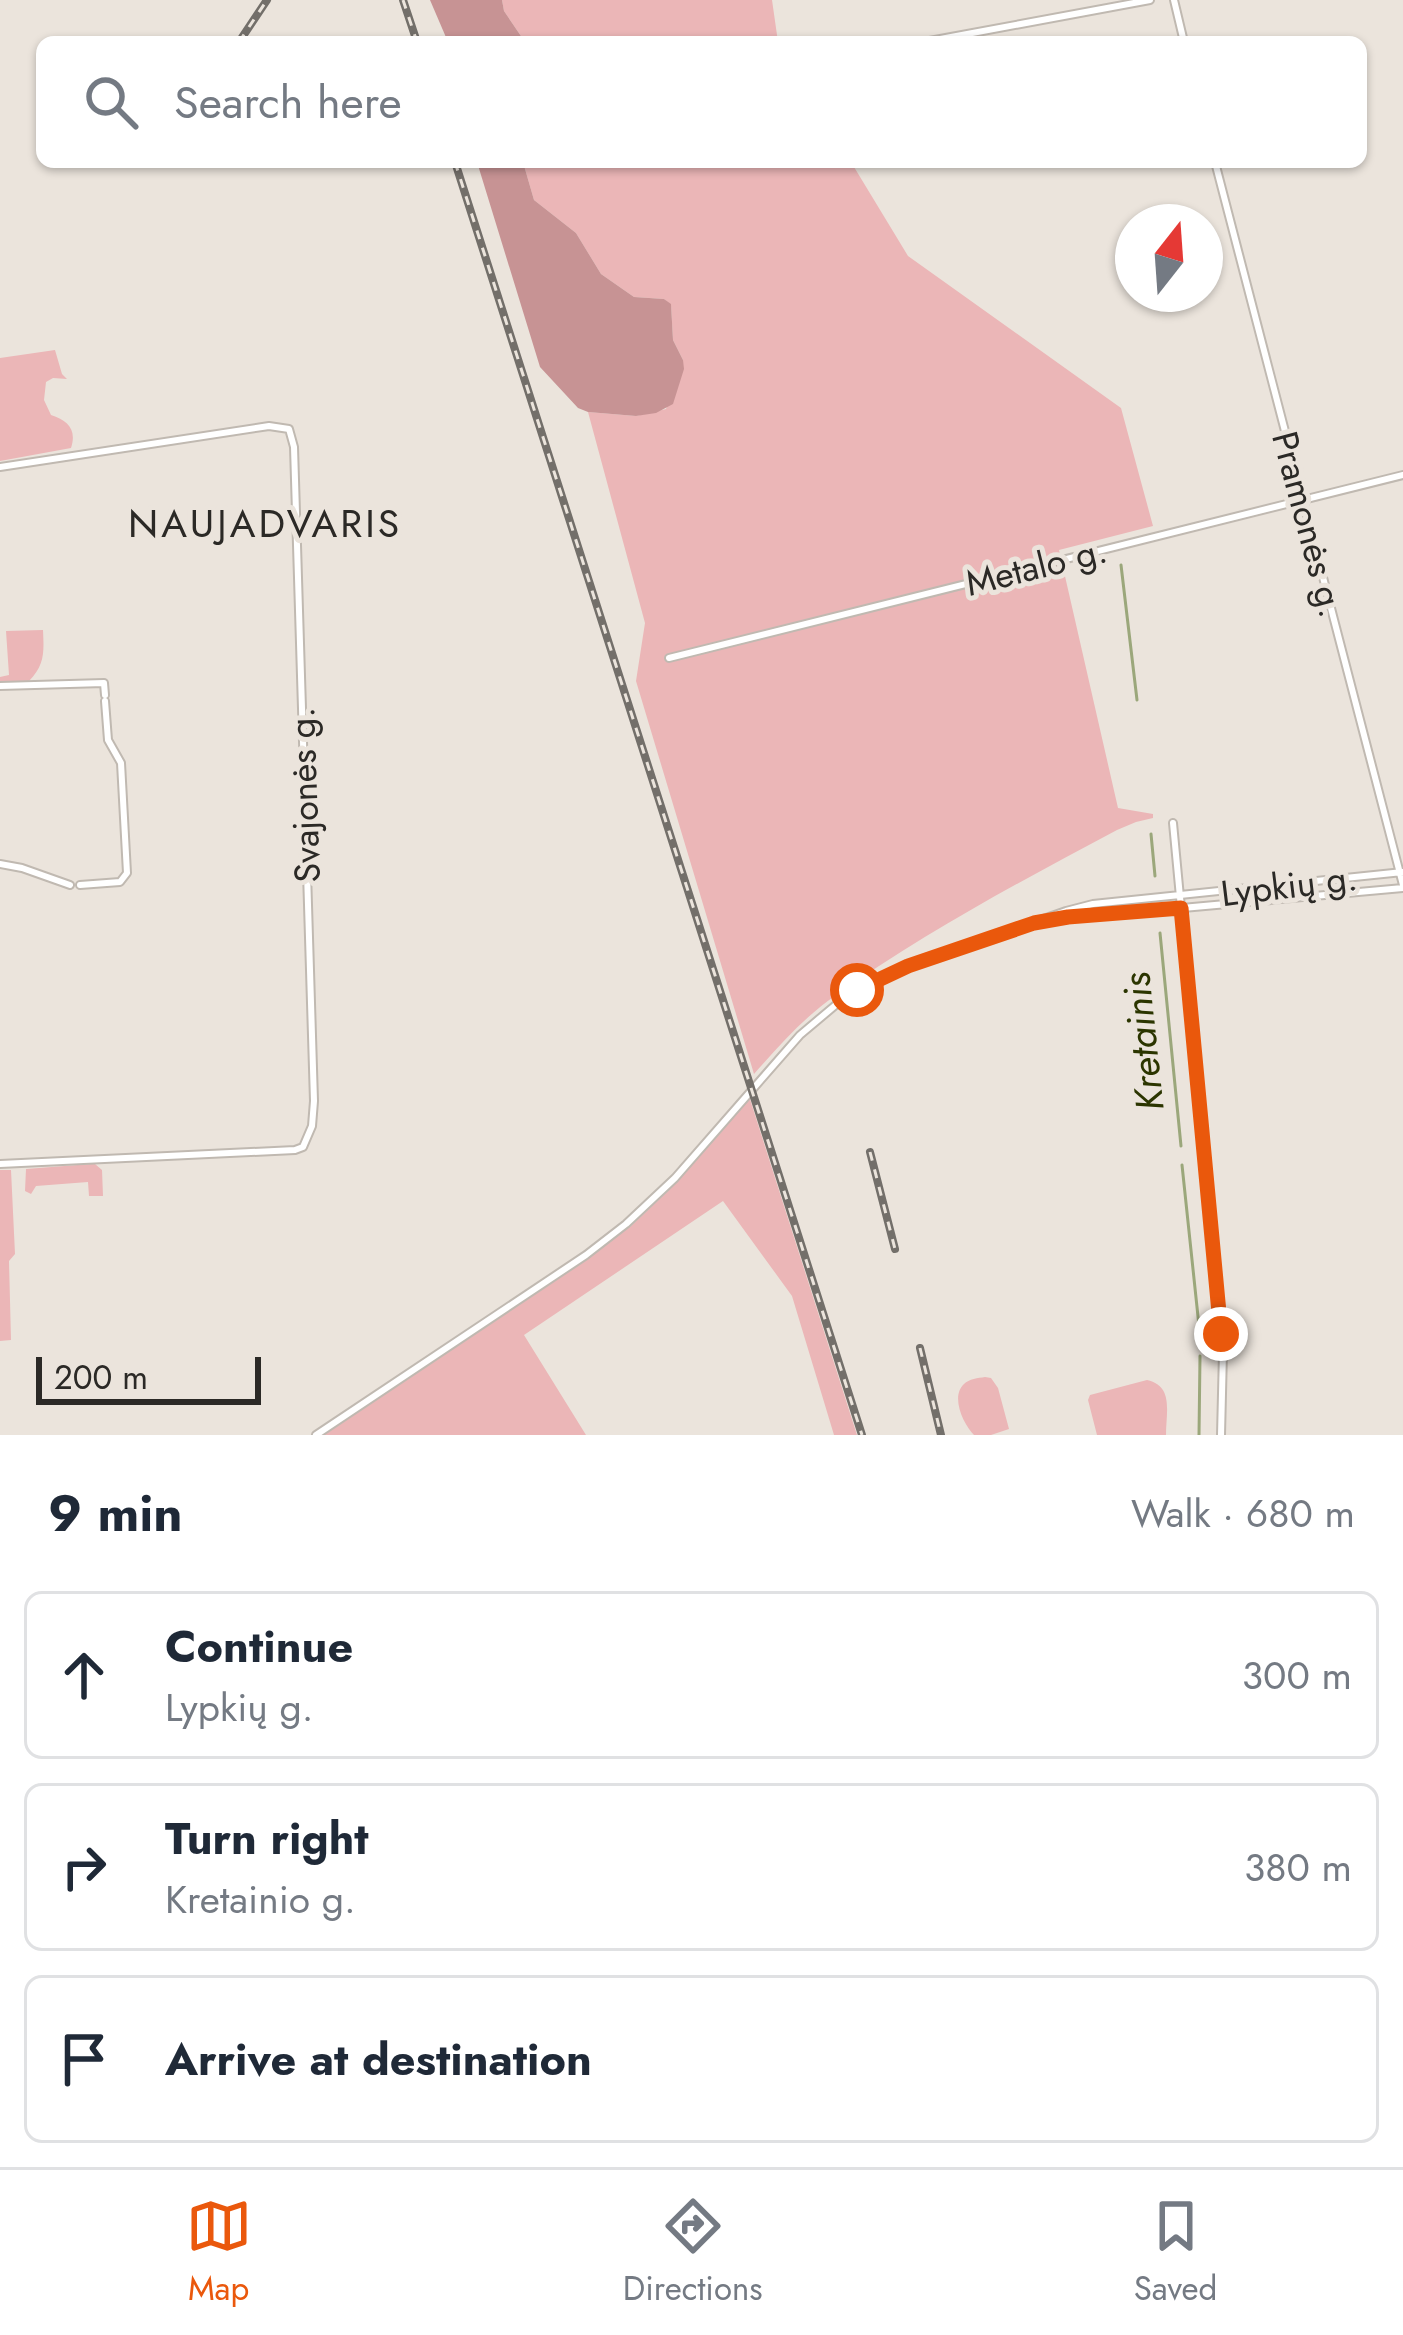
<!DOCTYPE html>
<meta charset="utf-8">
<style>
:root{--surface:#fff;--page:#f6f6f7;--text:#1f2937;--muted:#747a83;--line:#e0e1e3;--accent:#ea580c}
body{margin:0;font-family:Jost,sans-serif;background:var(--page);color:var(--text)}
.compass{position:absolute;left:1115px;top:204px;width:108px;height:108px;border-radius:50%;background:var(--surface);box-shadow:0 3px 9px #0004;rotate:17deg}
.scale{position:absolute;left:36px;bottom:30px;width:225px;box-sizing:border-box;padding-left:12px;border:6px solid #2b2926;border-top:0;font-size:33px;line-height:42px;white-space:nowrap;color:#2b2926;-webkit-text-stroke:9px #ebe4dc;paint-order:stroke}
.stop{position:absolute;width:36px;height:36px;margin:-27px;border:9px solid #ea580c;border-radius:50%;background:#fff}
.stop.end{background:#ea580c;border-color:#fff;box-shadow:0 3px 12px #0008}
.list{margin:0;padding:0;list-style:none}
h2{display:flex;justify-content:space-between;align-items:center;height:156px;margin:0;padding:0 48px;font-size:51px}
h2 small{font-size:39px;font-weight:400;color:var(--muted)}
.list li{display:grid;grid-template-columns:78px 1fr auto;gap:36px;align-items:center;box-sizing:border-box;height:168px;margin:0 24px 24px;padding:0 24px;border:3px solid var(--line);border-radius:18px}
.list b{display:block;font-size:45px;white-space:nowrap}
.list p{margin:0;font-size:39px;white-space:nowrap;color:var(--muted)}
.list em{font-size:39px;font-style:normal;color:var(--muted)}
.icon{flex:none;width:66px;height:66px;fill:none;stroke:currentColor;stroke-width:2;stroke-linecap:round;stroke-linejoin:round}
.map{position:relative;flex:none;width:1403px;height:1435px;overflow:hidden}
.search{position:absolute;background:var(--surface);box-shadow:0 3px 9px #0004;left:36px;right:36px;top:36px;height:132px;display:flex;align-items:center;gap:30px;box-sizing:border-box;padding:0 42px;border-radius:18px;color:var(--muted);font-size:45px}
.sheet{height:732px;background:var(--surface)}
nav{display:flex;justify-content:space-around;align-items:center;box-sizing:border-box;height:168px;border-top:3px solid var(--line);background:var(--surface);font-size:33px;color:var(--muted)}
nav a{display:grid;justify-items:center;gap:6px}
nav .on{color:var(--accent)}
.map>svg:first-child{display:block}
</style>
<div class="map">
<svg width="1403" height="1435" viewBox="0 0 1403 1435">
<rect width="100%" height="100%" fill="#ebe4dc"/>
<!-- green -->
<path fill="#ebb6b7" d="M502,0H772L778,42H525L504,11Z
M523,162H851L908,256L1121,408L1153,526L1059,550L1118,808L1153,814V818L1136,822L1117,830C1021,881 924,933 835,996C804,1017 779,1046 754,1074L636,681L645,623L588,412L636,416L666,409L683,360L673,340L671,305L664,299L634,297L601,274L576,233L534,200Z
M55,350L62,374L67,379L53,378L46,382L44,400L51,415C68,421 77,429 71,448L0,461V358Z
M43,630C44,652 45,665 29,681L0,682V677L9,675L6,631Z
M748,1093L857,1435H834L792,1296L723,1201L524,1335L586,1435H323L526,1300L631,1226L669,1190Z
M90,1164H95L102,1170L103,1196H89L88,1182L36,1186L31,1194L25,1191L26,1169Z
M0,1170H11L15,1254L9,1261L11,1340L0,1341Z
M985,1377L991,1378L998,1388L1009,1429L991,1435H974C964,1425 950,1397 964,1384C969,1379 978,1378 985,1377Z
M1147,1380C1174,1386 1166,1412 1166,1435H1097L1088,1400L1090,1395Z"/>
<!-- forest -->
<path fill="#c79394" d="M430,0H502L504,11L525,42H448Z
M477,162H523L534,200L576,233L601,274L634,297L664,299L671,304L673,340L683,360L684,369L673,404L656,413L636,416L588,412L578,408L540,367Z"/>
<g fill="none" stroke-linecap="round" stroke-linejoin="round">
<!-- stream -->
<path stroke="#9ba77b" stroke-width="3" d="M1121,565L1137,700
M1151,834L1155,876
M1160,933L1181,1146
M1182,1165L1199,1326
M1199,1435L1200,1356"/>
<defs>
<path id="minor" d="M1174,0L1184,42
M924,42L1150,0
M1215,162L1403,885
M0,467L269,426L289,429L294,447L314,1101L312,1126L303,1147L295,1150L0,1164
M669,658L1403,475
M0,686L104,683L105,695
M1173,823L1223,1352L1221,1435
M0,864L22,868L70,885
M80,885L120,882L127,873L121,763L108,740L105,701
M1050,920L1403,888
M316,1435L586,1255L626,1224L675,1178L800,1035L838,1003L893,972L1066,911L1093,904L1403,872"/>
</defs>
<!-- minor casing -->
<use href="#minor" stroke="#c0b9b1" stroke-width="10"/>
<!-- minor -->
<use href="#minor" stroke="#fff" stroke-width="6"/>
<defs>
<path id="rail" d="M403,0L417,42
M239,42L267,0
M455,162L862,1435
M870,1152L895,1249
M920,1348L941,1435"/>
</defs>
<!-- rail casing -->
<use href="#rail" stroke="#736f6a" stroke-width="8"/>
<!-- rail -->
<use href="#rail" stroke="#ebe4dc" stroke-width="3" stroke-dasharray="9" stroke-linecap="butt"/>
</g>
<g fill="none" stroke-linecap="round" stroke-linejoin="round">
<!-- route -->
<path stroke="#ea580c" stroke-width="15" d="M857,990L908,966L1034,923L1068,917L1181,908L1221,1334"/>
</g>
<g text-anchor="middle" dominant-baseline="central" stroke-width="10" stroke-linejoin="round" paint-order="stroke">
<!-- street labels -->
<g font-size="36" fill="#2b2926" stroke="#ebe4dc">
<text transform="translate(1309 524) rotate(75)">Pramonės g.</text>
<text transform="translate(1036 566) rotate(-14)">Metalo g.</text>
<text transform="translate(304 795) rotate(-92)">Svajonės g.</text>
<text transform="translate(1289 885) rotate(-7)">Lypkių g.</text>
</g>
<!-- neighbourhood labels -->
<g font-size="39" letter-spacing="3" fill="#2b2926" stroke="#ebe4dc">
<text x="265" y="523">NAUJADVARIS</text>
</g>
<!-- water labels -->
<g font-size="39" font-style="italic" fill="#2b3500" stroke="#ebe4dc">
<text transform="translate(1143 1042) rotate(-96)">Kretainis</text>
</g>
</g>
</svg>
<svg class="compass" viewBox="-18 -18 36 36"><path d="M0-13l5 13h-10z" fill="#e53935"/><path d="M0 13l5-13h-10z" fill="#747a83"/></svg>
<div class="scale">200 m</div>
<div class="stop" style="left:857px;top:990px"></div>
<div class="stop end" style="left:1221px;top:1334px"></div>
<div class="search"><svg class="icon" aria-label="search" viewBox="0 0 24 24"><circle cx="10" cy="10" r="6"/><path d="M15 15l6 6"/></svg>Search here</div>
</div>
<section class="sheet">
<h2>9 min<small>Walk · 680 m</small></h2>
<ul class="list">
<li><svg class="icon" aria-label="ahead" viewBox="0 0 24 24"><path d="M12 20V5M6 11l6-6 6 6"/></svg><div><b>Continue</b><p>Lypkių g.</p></div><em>300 m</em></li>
<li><svg class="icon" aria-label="right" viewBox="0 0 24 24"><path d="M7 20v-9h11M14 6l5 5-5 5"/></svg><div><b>Turn right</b><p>Kretainio g.</p></div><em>380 m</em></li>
<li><svg class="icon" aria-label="arrive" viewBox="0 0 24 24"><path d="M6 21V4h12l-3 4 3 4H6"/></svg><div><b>Arrive at destination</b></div></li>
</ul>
</section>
<nav>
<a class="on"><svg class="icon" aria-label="map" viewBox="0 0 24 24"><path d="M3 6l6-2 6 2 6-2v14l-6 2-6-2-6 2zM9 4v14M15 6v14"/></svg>Map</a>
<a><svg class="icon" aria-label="directions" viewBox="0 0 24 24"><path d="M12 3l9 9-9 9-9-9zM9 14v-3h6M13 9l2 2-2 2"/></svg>Directions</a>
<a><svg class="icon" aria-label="saved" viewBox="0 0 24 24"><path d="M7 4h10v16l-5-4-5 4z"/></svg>Saved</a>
</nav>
